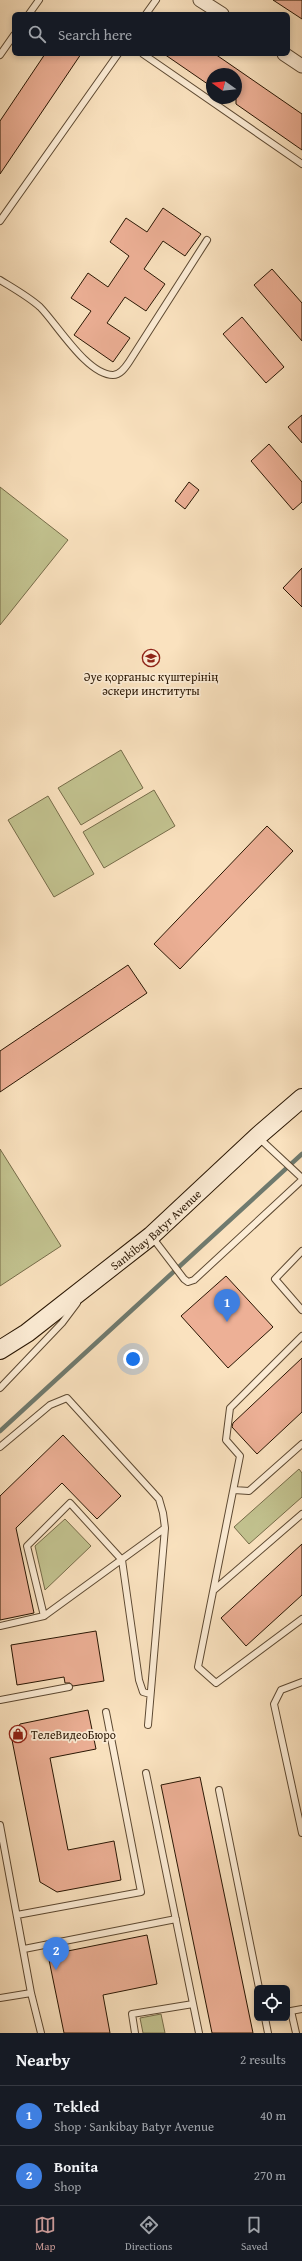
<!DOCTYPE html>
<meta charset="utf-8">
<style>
:root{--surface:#171b24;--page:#20242c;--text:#f1f3f6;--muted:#9ea1a6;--line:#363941;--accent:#c59692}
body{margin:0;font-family:"Gentium Book Plus",serif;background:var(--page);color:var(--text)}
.controls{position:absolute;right:12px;bottom:12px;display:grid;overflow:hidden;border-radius:6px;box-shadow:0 2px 6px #0003}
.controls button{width:36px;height:36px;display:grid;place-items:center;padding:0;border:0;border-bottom:1px solid var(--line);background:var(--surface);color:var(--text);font:20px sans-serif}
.compass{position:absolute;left:206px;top:68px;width:36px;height:36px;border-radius:50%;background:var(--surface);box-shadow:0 2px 6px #0003;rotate:285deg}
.you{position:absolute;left:133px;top:1359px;width:14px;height:14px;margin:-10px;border:3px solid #fff;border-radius:50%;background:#1a73e8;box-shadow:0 0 0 6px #1a73e833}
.badge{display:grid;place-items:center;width:26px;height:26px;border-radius:50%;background:var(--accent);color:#fff;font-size:13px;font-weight:700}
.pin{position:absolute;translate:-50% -33px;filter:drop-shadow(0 1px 2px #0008)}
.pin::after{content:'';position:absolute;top:21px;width:14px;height:12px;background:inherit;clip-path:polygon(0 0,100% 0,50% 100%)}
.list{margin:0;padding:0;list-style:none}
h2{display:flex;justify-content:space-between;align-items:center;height:52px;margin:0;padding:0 16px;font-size:17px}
h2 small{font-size:13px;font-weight:400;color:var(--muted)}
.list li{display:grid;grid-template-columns:26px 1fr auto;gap:12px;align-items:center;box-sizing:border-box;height:60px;padding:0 16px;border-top:1px solid var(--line)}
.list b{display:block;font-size:15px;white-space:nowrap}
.list p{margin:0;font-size:13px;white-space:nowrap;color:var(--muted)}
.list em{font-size:13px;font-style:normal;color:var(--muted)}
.icon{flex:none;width:22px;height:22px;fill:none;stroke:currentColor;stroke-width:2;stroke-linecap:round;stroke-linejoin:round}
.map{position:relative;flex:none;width:302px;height:2033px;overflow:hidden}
.search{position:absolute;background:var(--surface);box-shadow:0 2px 6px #0003;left:12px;right:12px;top:12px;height:44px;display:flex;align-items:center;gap:10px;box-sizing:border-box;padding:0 14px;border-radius:6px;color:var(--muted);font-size:15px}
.sheet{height:172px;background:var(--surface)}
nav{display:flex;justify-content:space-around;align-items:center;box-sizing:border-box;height:56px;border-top:1px solid var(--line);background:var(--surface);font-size:11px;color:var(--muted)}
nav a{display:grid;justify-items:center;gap:2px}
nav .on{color:var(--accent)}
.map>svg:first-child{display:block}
</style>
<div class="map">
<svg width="302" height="2033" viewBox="0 0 302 2033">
<rect width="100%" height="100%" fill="#fae2bf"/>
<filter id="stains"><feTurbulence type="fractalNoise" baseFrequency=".005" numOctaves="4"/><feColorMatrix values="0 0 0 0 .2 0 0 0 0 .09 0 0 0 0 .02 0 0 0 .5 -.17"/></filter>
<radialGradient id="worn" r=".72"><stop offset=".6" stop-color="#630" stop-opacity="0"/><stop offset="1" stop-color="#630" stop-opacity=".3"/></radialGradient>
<!-- green -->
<path fill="#c2c28f" stroke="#766c49" d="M0,487L68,540L0,625Z
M121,750L143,788L81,825L58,788Z
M154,790L175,826L104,868L83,832Z
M48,796L94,874L54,897L8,820Z
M0,1149L61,1246L0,1286Z
M299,1469L302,1473V1497L249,1544L234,1527Z
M65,1519L91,1546L45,1590L35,1546Z
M161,2014L165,2033H143L140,2018Z"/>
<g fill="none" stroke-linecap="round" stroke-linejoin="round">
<!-- stream -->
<path stroke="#6f7a6e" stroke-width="4.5" d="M0,1431L302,1154"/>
</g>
<!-- building -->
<path fill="#edb096" stroke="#291603" d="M273,0H302V19Z
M45,54H81L0,174V121Z
M164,54H215L302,114V150L236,104V74H212V87Z
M163,208L201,234L185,256L163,241L144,269L165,284L146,311L125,297L107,323L130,338L113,362L74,335L91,311L71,298L88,273L108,287L129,256L110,242L126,218L147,232Z
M272,269L302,303V341L254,285Z
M242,317L284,367L266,383L223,334Z
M302,415V443L288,427Z
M269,444L302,482V502L293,510L251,461Z
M189,482L199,490L185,509L175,501Z
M302,568V607L283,588Z
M267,826L293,851L180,969L154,944Z
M128,965L147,993L0,1092V1051Z
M226,1276L273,1327L228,1368L181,1316Z
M302,1358V1412L257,1454L232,1427L233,1423Z
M63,1435L121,1496L97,1519L62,1483L16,1528L34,1613L0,1620V1496Z
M302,1544V1595L246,1646L221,1618Z
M96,1631L104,1681L73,1686L70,1683H65L64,1677L17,1685L11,1645Z
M88,1710L96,1749L50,1758L68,1850L114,1841L121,1880L57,1892L40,1882L12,1740L20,1724Z
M200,1777L253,2033H212L161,1785Z
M147,1935L157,1984L103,1995L110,2033H64L48,1955Z"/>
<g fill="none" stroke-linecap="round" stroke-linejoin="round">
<defs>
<path id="service" d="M29,14L39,0
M146,14L156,0
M143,54L302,164
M0,55L14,35
M0,221L118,54
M0,280C13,288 29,297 40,307C57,324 87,375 113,375C120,375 125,368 129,362L207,240
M259,1138L302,1178
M152,1237L184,1279L188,1282L194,1280L302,1180
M302,1251L275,1279L302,1310
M302,1336L230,1408L226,1440L240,1456L198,1667L216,1683L302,1619
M0,1388L62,1323L77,1303
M0,1447L50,1405L67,1398L159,1499L163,1513L165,1528
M234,1490L249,1491L302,1444
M214,1590L302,1514
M44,1616L27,1546L70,1503L122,1560L139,1680L143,1692L150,1694
M0,1626L44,1616L165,1528L148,1725
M302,1682L281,1690L274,1704L302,1833
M0,1700L69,1687
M146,1773L199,2033
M219,1790L259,1988
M0,1825L31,1993L41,2033
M17,1915L141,1892L106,1712
M24,1949L176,1919
M0,1998L31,1993
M265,2018L268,2033
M135,2033L132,2014L193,2004
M296,2033L291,2011L302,2009"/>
<path id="minor" d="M200,0L222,14
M284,54L302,66"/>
<g id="secondary">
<path id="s1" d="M0,1350L27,1333L151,1236L258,1136L302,1098"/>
</g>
</defs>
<!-- service casing -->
<use href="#service" stroke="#5d4932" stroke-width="8"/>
<!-- minor casing -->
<use href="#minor" stroke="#5d4932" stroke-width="15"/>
<!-- secondary casing -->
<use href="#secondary" stroke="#291603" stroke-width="20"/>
<!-- service -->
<use href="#service" stroke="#fcecd5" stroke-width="6"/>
<!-- minor -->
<use href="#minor" stroke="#fcecd5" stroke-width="13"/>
<!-- secondary -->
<use href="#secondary" stroke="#fcecd5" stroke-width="18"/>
</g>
<!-- icons -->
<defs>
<symbol id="university-ring" viewBox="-11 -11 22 22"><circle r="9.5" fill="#fcecd5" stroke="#8f2418" stroke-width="1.5"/><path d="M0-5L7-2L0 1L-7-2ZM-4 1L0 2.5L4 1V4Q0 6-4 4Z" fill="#8f2418"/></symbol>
<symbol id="shop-ring" viewBox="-11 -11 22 22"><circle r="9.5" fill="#fcecd5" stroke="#8f2418" stroke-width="1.5"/><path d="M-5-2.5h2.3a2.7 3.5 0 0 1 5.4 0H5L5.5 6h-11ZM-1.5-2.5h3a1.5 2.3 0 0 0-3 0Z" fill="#8f2418"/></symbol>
</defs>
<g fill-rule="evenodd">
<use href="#university-ring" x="141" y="648" width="20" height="20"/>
<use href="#shop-ring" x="8" y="1724" width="20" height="20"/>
</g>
<g text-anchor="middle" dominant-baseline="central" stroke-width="3.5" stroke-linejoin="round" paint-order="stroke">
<!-- poi labels -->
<g font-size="12" fill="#291603" stroke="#fcecd5">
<text x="151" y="676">Әуе қорғаныс күштерінің<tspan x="151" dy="14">әскери институты</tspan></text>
<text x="31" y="1734" text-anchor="start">ТелеВидеоБюро</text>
</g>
<!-- street labels -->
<g font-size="12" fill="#291603" stroke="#fcecd5">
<text stroke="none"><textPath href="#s1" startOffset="197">Sankibay Batyr Avenue</textPath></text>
</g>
</g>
<rect width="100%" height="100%" filter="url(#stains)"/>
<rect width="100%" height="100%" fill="url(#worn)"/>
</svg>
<div class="controls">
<button><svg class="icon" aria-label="locate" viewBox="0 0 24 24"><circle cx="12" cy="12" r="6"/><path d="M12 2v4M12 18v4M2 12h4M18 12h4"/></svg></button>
</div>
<svg class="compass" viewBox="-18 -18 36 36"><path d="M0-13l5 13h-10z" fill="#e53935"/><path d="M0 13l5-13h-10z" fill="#9ea1a6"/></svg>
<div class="you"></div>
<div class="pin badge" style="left:227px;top:1322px;background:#3f7fe0">1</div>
<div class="pin badge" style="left:56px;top:1970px;background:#3f7fe0">2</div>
<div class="search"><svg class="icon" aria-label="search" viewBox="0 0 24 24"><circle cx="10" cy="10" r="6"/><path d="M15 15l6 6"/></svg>Search here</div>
</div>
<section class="sheet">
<h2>Nearby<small>2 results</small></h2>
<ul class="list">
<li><span class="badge" style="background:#3f7fe0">1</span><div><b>Тekled</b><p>Shop · Sankibay Batyr Avenue</p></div><em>40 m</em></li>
<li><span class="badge" style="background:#3f7fe0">2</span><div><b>Bonita</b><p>Shop</p></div><em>270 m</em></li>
</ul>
</section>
<nav>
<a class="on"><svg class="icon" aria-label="map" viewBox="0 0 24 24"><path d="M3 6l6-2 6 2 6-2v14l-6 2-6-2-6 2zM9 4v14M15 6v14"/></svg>Map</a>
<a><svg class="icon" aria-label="directions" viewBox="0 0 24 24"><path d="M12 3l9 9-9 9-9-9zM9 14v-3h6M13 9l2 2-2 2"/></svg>Directions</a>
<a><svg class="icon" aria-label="saved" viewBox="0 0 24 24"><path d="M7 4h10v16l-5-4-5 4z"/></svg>Saved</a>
</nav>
